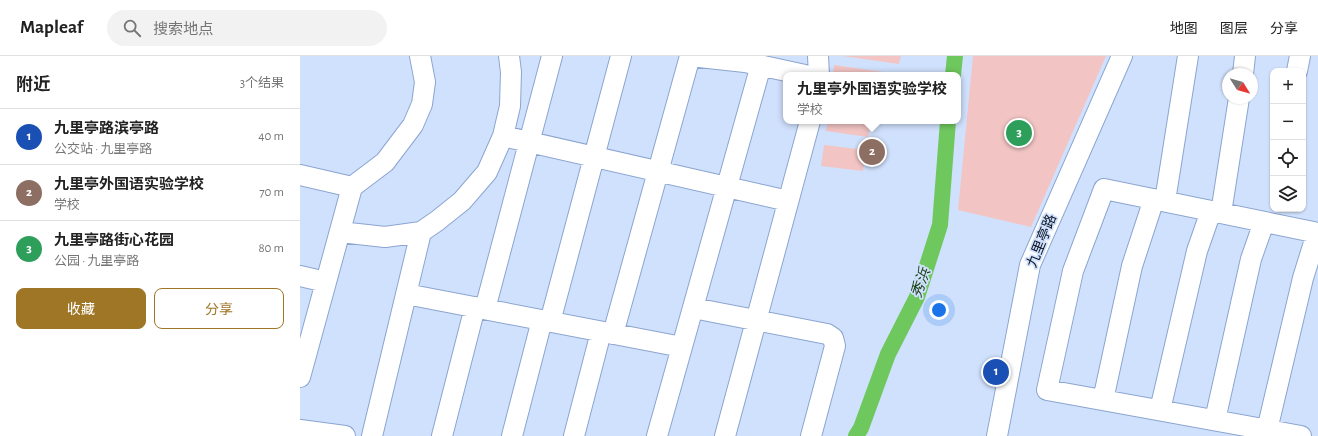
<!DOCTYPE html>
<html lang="zh">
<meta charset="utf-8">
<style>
:root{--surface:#fff;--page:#f2f2f2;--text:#222;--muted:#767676;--line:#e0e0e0;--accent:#9f7625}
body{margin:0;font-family:"Alegreya Sans","Noto Sans SC",sans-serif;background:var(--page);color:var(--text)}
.controls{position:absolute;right:12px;top:12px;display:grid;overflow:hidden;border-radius:8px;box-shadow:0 1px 3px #0004}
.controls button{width:36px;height:36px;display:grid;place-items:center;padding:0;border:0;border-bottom:1px solid var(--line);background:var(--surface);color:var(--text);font:20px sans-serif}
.compass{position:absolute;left:922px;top:12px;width:36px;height:36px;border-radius:50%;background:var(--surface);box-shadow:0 1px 3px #0004;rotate:127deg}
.you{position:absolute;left:639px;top:254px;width:14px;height:14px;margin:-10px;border:3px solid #fff;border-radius:50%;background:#1a73e8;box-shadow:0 0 0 6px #1a73e833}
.badge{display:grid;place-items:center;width:26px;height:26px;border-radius:50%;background:var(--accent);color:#fff;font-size:13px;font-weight:700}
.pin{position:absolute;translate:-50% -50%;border:2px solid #fff;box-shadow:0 1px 4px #0006}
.popup{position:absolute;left:483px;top:16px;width:178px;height:52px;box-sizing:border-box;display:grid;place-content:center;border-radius:8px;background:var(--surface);filter:drop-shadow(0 1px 3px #0005);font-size:13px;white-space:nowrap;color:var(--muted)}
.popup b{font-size:15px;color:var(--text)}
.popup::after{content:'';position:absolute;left:50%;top:100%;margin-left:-8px;border:8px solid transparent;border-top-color:var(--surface)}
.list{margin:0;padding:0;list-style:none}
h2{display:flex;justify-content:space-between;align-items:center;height:52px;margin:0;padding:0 16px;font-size:17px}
h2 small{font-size:13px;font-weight:400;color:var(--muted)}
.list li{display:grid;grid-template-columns:26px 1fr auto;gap:12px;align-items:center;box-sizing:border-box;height:56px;padding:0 16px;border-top:1px solid var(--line)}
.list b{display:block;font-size:15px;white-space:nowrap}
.list p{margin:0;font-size:13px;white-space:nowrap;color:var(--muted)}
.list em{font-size:13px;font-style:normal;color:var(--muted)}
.actions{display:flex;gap:8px;padding:12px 16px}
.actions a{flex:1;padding:9px 0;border:1px solid var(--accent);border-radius:8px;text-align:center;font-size:14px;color:var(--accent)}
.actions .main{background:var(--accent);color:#fff}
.icon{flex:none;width:22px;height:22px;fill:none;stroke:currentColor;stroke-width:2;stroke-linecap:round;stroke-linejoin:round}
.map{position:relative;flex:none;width:1018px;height:380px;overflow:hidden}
header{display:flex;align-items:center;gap:24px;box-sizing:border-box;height:56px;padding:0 20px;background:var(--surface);border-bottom:1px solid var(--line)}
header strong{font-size:19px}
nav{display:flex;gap:22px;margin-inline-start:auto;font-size:14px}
.search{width:280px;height:36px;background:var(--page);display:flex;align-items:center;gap:10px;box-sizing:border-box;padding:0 14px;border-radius:22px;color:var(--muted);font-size:15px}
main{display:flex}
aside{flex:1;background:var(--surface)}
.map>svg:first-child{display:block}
</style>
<header>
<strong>Mapleaf</strong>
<div class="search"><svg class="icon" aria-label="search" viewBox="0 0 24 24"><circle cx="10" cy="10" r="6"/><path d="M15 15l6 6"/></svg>搜索地点</div>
<nav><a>地图</a><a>图层</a><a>分享</a></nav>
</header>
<main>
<aside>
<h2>附近<small>3个结果</small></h2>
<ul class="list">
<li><span class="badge" style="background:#1a4fb4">1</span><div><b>九里亭路滨亭路</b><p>公交站 · 九里亭路</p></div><em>40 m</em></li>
<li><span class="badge" style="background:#8d6e63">2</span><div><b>九里亭外国语实验学校</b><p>学校</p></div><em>70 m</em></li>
<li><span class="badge" style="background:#2e9e5b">3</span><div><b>九里亭路街心花园</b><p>公园 · 九里亭路</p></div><em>80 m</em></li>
</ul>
<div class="actions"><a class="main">收藏</a><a>分享</a></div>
</aside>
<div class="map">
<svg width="1018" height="380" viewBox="0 0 1018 380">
<rect width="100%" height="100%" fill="#d0e1fd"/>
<!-- green -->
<path fill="#f2c5c4" d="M543,0H601L599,8Z
M673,0H806L731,171L658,154Z
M534,9L598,18L597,19H533Z
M528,65H571L568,81L526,75Z
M524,89L566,94L563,115L521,110Z"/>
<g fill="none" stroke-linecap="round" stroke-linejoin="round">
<!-- canal -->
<path stroke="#6fc85e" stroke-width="16" d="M653,19L655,0
M556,380L561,372L588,298L617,241L640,169L648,65"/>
<defs>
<path id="minor" d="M390,0L445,6L505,19
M518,0L519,19
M997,15L1000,0
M943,18L945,0
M203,80L488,145
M0,119L52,131L85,106L113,69L122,48L125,26L120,0
M865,145L888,0
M921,157L939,42
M40,176L85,181L121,176L137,165L162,145L187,116L203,80L210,50L211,16L209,0
M0,220L26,226
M106,238L382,291
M393,252L527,278L533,282L535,290L511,380
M185,253L252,0
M250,266L321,0
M313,278L390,0
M0,321L52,131
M803,344L832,210L854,143
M860,354L897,195L911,155
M915,364L951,203L964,166
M0,374L45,380
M967,374L1003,222L1017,177
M72,380L121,176
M142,380L175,251
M212,380L242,264
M274,380L301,276
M357,380L461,9
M425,380L510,65
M697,380L730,209L822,0
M1001,380L747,334L773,215L804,133L1018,177"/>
</defs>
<!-- minor casing -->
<use href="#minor" stroke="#8ba5d0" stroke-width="22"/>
<!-- minor -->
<use href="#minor" stroke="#fff" stroke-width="20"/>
</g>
<g text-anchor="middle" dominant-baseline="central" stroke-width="3.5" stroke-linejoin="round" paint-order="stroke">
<!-- street labels -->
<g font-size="14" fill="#0a1323" stroke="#d0e1fd">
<text transform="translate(742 185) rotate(-68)">九里亭路</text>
</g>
<!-- water labels -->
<g font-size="15" font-style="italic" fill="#1b3e15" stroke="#d0e1fd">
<text transform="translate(621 227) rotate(-71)">秀浜</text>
</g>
</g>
</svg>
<div class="controls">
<button>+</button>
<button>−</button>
<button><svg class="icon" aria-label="locate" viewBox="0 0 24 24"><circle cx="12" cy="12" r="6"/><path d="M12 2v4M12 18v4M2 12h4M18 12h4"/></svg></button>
<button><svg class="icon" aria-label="layers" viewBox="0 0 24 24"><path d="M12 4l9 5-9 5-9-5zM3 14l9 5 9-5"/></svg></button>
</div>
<svg class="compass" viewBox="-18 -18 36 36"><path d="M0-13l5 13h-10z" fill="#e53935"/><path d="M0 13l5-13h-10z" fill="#767676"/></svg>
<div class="you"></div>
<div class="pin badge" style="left:696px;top:316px;background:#1a4fb4">1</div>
<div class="pin badge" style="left:572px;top:96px;background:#8d6e63">2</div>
<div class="popup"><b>九里亭外国语实验学校</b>学校</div>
<div class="pin badge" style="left:719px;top:77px;background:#2e9e5b">3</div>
</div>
</main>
